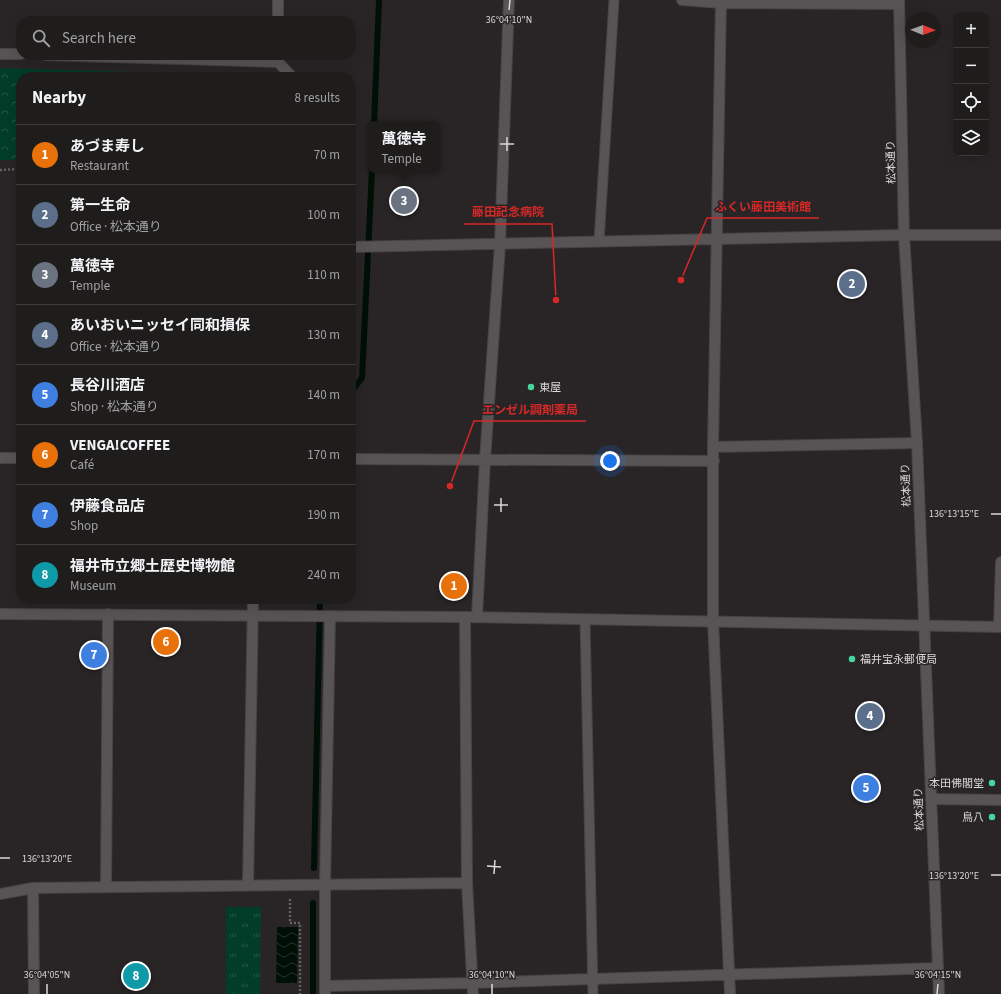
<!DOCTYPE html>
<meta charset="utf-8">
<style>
:root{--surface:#1f1c1c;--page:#2c2929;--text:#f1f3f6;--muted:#a1a1a3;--line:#3c3a3b;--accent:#8c9099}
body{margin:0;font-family:"Source Sans 3","Noto Sans JP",sans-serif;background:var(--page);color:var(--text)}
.controls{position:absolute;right:12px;top:12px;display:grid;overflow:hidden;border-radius:8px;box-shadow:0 4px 16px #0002}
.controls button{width:36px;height:36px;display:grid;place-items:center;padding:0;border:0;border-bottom:1px solid var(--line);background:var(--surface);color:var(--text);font:20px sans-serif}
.compass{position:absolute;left:905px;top:12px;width:36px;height:36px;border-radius:50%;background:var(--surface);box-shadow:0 4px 16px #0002;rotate:91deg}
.you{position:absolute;left:610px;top:461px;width:14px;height:14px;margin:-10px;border:3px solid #fff;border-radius:50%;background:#1a73e8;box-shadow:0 0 0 6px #1a73e833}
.badge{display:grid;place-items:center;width:26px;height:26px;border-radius:50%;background:var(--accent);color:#fff;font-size:13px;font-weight:700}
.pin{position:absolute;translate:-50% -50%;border:2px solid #fff;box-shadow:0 1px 4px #0006}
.popup{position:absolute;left:367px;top:121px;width:74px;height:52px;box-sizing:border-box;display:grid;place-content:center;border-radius:8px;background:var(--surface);filter:drop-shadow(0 1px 3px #0005);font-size:13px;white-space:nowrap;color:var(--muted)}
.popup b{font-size:15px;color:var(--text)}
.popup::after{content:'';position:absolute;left:50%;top:100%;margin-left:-8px;border:8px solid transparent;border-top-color:var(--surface)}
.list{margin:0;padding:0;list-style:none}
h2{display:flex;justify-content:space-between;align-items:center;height:52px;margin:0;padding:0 16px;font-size:17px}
h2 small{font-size:13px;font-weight:400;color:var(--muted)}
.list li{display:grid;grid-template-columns:26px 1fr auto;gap:12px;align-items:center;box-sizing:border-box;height:60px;padding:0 16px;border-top:1px solid var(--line)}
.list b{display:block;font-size:15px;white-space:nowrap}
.list p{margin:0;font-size:13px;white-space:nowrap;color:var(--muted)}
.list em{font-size:13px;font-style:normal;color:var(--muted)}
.icon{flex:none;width:22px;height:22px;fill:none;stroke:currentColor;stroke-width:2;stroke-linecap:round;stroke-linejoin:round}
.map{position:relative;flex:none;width:1001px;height:994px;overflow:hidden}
.search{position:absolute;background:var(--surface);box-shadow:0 4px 16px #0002;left:16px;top:16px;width:340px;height:44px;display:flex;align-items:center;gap:10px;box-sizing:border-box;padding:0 14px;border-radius:16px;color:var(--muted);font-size:15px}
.panel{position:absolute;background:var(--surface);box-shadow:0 4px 16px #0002;left:16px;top:72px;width:340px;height:532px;border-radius:16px}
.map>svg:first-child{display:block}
</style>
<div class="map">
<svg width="1001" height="994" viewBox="0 0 1001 994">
<defs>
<pattern id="grass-tufts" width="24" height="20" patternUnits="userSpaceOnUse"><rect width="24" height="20" fill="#023d29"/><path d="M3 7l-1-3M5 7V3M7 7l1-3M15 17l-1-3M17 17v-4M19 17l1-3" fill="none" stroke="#265847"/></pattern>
<pattern id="park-crowns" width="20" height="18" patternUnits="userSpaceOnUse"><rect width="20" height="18" fill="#023d29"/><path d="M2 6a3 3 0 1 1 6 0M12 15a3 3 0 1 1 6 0" fill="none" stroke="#265847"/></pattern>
<pattern id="water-waves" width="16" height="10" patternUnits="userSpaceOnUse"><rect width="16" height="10" fill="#001007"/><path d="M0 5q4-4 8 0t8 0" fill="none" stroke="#25322b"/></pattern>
</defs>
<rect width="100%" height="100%" fill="#292526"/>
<!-- grass -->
<path fill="url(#grass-tufts)" d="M226,907H261L260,994H226Z"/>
<!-- park -->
<path fill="url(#park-crowns)" d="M0,68L133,72V77H21V160H0Z"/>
<!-- water -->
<path fill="url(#water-waves)" d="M277,927H298L297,983H276Z"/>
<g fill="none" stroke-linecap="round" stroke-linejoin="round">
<!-- stream -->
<path stroke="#001007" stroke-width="6" d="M374,124L379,0
M351,392L362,378L372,170
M314,868L320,599
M313,994V903"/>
<defs>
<path id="service" d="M599,242L614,0
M585,619L593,994"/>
<path id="minor" d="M682,0L721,3L899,4
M721,0L713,447V620L730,994
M278,21V0
M0,54H21
M45,55L278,62
M278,55V62L292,77
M351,247L904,235
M713,447L917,443
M0,458H21
M351,459L714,461
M465,617L467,883L473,994
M477,617L485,460L500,244L509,0
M999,627L1001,562
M931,799L1001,800
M248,886L253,599
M106,887L108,614
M33,888L34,994
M0,894L33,888L467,883
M325,986L472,983L938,968
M325,994V885L330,616"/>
<path id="tertiary" d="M899,0L904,235L917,443L939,994
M904,235H1001
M0,614L465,617L1001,627"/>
</defs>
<!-- service casing -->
<use href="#service" stroke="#464344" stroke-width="11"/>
<!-- minor casing -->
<use href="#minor" stroke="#464344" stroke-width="12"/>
<!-- tertiary casing -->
<use href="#tertiary" stroke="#464344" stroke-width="12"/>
<!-- path -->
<path stroke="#656263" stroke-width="2.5" stroke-dasharray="2 2" stroke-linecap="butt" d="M0,170L21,169
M290,899V923H300V994"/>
<!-- service -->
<use href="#service" stroke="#585455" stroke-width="9"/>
<!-- minor -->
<use href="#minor" stroke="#585455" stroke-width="10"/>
<!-- tertiary -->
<use href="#tertiary" stroke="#585455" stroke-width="10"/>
</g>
<!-- ticks -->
<path fill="none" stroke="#dbd8d9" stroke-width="1.5" d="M509,10L510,0M500,144H514M507,151V137M494,505H508M501,512V498M991,514H1001M0,858H10M487,866L501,867M494,874L495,860M991,875H1001M47,994V984M492,994V984M937,994L938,984"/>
<!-- markers -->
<g fill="#47d49e" stroke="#292526" stroke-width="1.5">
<circle cx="531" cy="387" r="4"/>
<circle cx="852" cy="659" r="4"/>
<circle cx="992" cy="783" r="4"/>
<circle cx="992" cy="817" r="4"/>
</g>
<g text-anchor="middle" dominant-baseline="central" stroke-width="3" stroke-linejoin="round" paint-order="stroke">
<!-- street labels -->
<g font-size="11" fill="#dbd8d9" stroke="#292526">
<text transform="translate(891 162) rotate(-91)">松本通り</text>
<text transform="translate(906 485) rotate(-92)">松本通り</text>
<text transform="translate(919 809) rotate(-92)">松本通り</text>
</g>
<!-- poi labels -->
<g font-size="11" fill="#dbd8d9" stroke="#292526" text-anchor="start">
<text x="539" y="387">東屋</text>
<text x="860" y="659">福井宝永郵便局</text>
<text x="984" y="783" text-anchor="end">本田佛閣堂</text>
<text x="984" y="817" text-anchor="end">鳥八</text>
</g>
</g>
<g font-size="10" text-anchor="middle" fill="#dbd8d9" stroke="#292526" stroke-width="3" stroke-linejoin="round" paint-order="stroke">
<text x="509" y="23">36°04'10"N</text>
<text x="954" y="517">136°13'15"E</text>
<text x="47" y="862">136°13'20"E</text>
<text x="954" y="879">136°13'20"E</text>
<text x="47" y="978">36°04'05"N</text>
<text x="492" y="978">36°04'10"N</text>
<text x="938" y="978">36°04'15"N</text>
</g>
<!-- callouts -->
<path fill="none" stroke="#d62828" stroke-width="1.5" d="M681 280L707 218H819M556 300L552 224H464M450 486L474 421H586"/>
<g fill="#d62828" stroke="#292526" stroke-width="1.5">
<circle cx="681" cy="280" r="4"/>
<circle cx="556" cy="300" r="4"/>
<circle cx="450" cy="486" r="4"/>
</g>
<g font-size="12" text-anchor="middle" font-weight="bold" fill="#d62828" stroke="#292526" stroke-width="3" stroke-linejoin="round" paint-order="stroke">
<text x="763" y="211">ふくい藤田美術館</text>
<text x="508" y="216">藤田記念病院</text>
<text x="530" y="414">エンゼル調剤薬局</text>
</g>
</svg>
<div class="controls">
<button>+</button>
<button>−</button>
<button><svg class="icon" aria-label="locate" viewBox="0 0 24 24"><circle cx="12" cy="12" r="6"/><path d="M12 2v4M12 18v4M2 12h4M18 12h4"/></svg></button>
<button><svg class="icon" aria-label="layers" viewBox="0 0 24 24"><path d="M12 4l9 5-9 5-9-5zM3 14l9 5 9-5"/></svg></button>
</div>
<svg class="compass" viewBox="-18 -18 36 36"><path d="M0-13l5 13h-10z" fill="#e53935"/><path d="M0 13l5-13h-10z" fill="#a1a1a3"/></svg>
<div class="you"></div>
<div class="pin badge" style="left:454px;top:586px;background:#e8710a">1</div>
<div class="pin badge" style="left:852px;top:284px;background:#5c6f8a">2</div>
<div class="pin badge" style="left:404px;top:201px;background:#6b7280">3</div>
<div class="popup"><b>萬徳寺</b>Temple</div>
<div class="pin badge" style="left:870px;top:716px;background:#5c6f8a">4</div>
<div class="pin badge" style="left:866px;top:788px;background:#3f7fe0">5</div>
<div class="pin badge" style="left:166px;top:642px;background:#e8710a">6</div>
<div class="pin badge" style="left:94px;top:655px;background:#3f7fe0">7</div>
<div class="pin badge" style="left:136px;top:976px;background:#0f9aa8">8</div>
<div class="search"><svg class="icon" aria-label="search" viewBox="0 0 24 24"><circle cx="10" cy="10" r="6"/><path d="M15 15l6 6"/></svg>Search here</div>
<section class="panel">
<h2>Nearby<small>8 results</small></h2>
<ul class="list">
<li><span class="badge" style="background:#e8710a">1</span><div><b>あづま寿し</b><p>Restaurant</p></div><em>70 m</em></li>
<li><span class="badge" style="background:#5c6f8a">2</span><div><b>第一生命</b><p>Office · 松本通り</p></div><em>100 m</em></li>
<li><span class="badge" style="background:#6b7280">3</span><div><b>萬徳寺</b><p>Temple</p></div><em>110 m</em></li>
<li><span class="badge" style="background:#5c6f8a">4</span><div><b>あいおいニッセイ同和損保</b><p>Office · 松本通り</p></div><em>130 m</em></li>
<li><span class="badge" style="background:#3f7fe0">5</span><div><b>長谷川酒店</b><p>Shop · 松本通り</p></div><em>140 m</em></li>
<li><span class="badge" style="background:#e8710a">6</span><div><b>VENGA!COFFEE</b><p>Café</p></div><em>170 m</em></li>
<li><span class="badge" style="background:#3f7fe0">7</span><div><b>伊藤食品店</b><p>Shop</p></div><em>190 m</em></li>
<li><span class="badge" style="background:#0f9aa8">8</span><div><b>福井市立郷土歴史博物館</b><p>Museum</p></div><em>240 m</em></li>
</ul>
</section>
</div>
